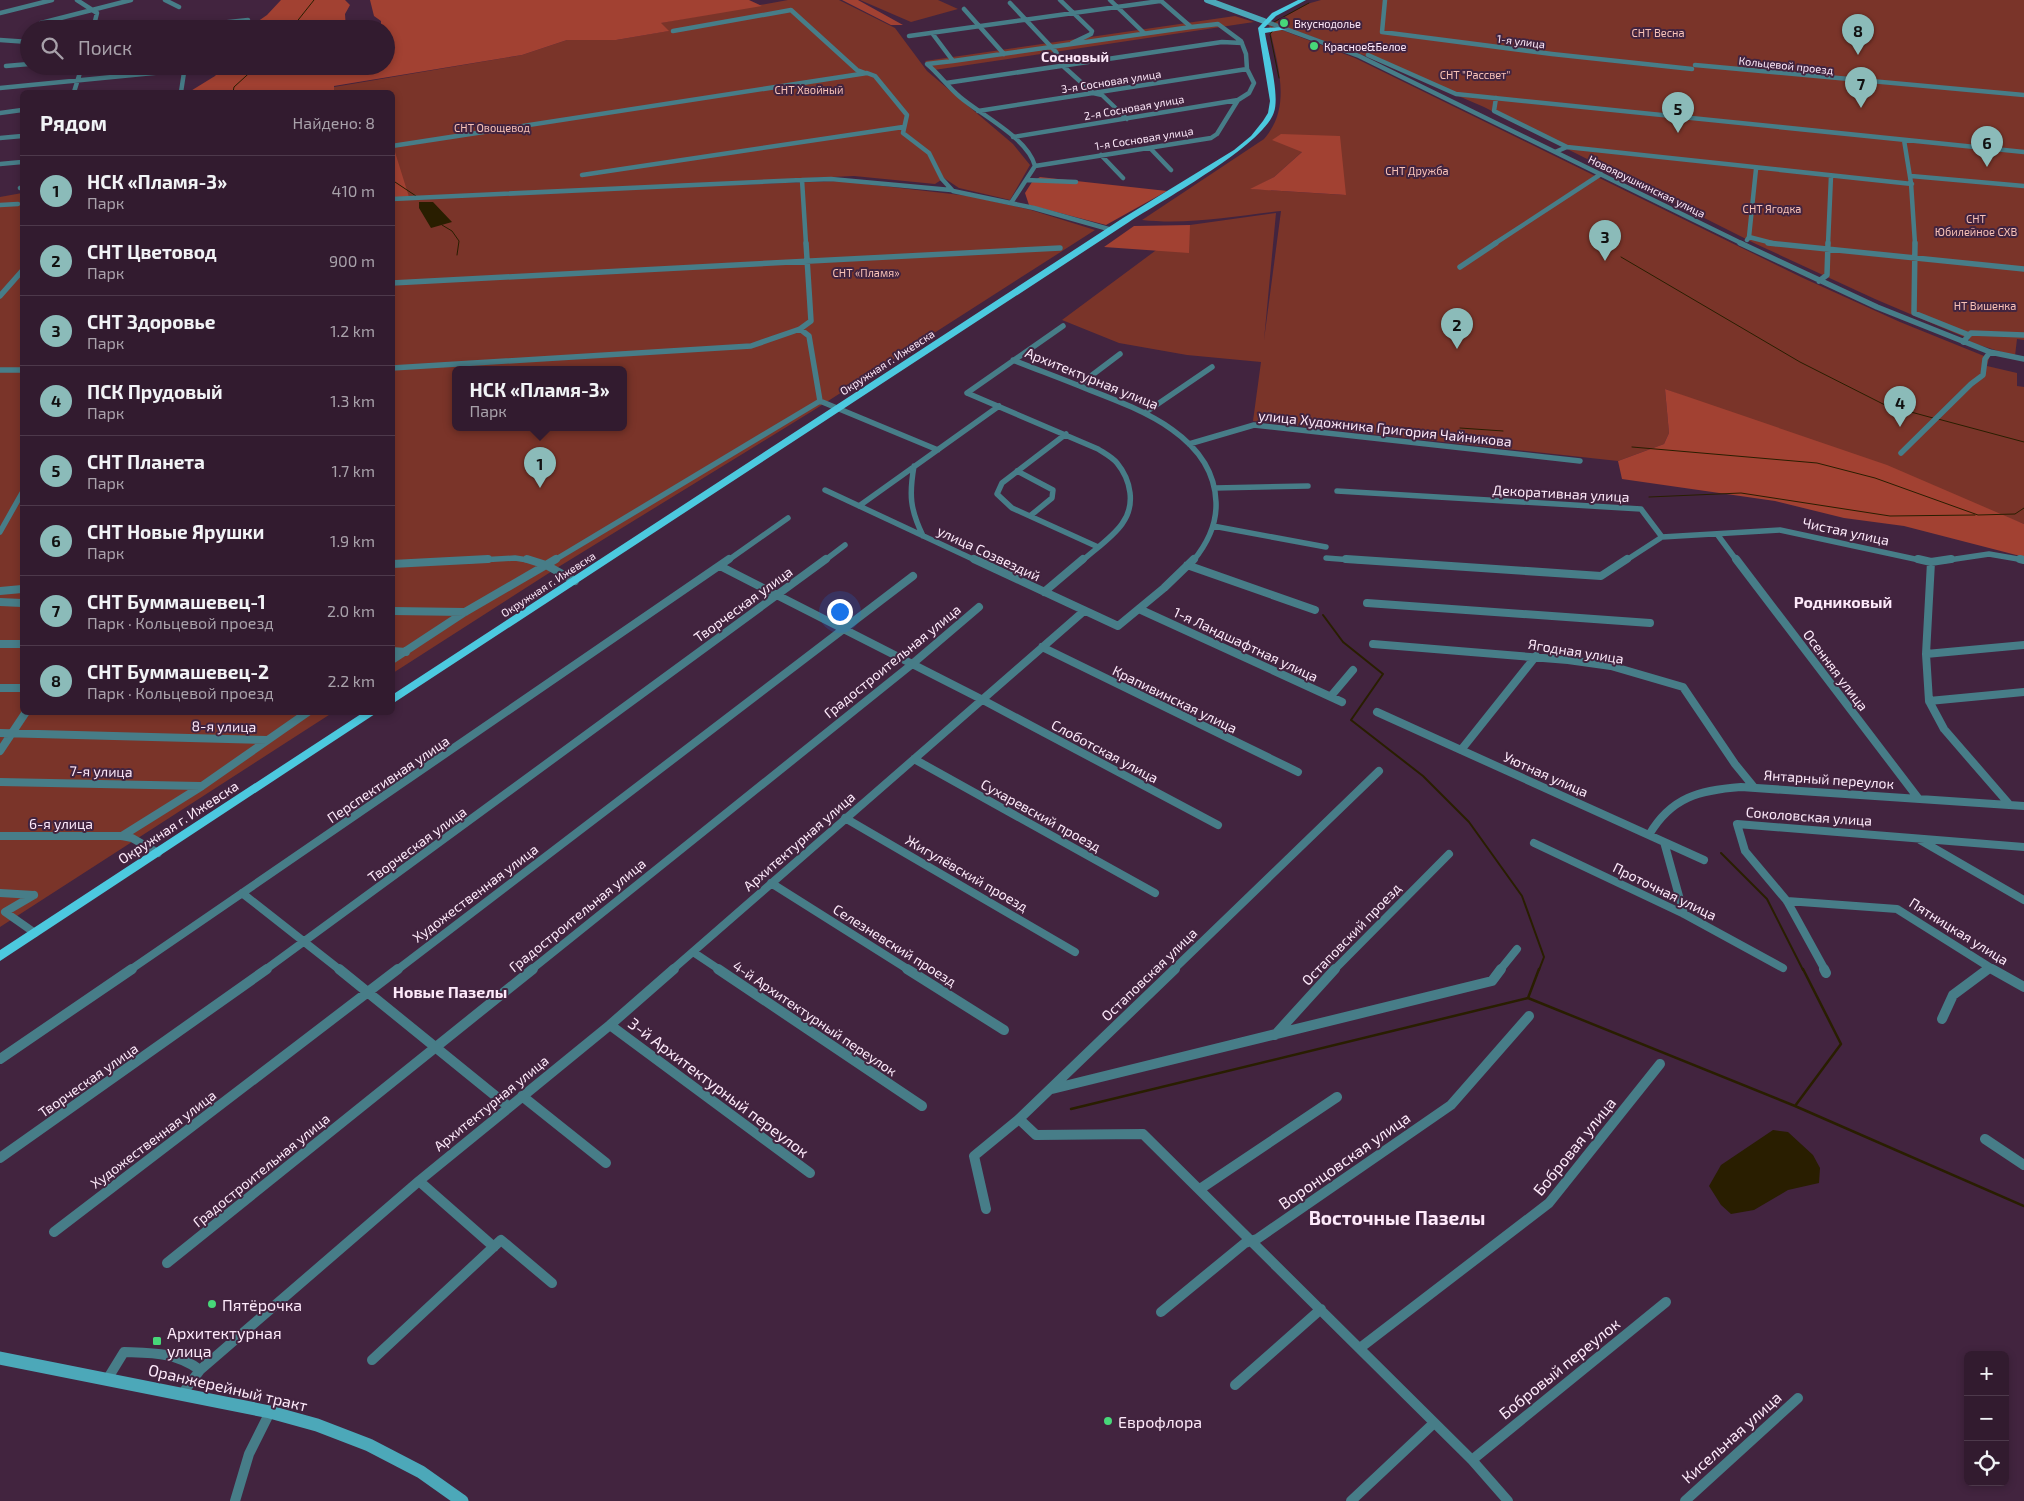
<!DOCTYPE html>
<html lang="ru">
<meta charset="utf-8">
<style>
:root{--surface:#321b2f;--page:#3d283b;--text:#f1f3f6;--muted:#a8a1aa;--line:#4d394b;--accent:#8bbbb9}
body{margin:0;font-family:"Exo 2",sans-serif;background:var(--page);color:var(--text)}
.controls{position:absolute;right:15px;bottom:15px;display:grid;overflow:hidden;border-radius:8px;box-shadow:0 2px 8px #0003}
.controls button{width:45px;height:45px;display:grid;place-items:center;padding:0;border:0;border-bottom:1px solid var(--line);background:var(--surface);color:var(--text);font:25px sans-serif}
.you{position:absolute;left:839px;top:611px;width:18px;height:18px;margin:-12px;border:4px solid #fff;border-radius:50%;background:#1a73e8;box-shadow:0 0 0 8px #1a73e833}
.badge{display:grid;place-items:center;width:32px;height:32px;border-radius:50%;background:var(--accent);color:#111;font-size:16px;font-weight:700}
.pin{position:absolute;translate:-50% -41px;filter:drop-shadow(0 1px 2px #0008)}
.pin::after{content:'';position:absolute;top:26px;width:18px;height:15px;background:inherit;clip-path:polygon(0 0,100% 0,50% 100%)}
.popup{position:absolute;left:452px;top:366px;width:175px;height:65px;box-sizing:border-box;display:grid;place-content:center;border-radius:8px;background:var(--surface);filter:drop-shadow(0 1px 4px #0005);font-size:16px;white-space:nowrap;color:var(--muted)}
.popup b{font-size:19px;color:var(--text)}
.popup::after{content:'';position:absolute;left:50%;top:100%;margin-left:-10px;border:10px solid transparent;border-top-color:var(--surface)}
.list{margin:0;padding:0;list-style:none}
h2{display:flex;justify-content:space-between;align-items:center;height:65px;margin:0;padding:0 20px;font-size:21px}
h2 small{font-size:16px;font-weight:400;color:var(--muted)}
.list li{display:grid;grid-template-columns:32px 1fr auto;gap:15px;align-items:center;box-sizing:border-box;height:70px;padding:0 20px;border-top:1px solid var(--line)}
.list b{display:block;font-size:19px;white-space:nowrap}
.list p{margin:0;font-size:16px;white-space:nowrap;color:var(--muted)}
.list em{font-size:16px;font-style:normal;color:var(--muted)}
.icon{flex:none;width:28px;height:28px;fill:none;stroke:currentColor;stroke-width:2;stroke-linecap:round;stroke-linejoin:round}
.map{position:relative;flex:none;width:2024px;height:1501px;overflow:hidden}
.search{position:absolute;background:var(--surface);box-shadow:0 2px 8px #0003;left:20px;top:20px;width:375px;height:55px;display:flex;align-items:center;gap:12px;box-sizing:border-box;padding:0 18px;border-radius:28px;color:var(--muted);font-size:19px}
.panel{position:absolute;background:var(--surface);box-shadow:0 2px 8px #0003;left:20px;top:90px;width:375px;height:625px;border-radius:8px}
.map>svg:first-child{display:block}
</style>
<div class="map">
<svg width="2024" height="1501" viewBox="0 0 2024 1501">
<rect width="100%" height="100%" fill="#42243f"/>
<!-- green -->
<path fill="#7a3429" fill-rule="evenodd" d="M788,0H839L895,28L927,71L1013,144L1030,165L1010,200L959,188L944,178L935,184L854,176L427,196L840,181L969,196L1031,210L1095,230L814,410L560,566L393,673L392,198L394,152H393L392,92H334V87L522,55L567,40H616L668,31L660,23ZM456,369H624V427H456Z
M860,0H938L958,9L911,22Z
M1321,0H2024V340L2017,339L2015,356L1969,342V339L1875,299L1756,244L1484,107L1363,55L1274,23L1307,4Z
M1235,16L1254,22L934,70L925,61Z
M1269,25L1355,58L1803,278L1900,322L1989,358L1987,366L2017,373V386L2024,387V524L1665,389L1669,433L1664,444L1618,461L1253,421L1261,362L1187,355L1119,343L1062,320L1190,225L1276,213L1264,340L1281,211C1235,216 1189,225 1142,220L1264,139C1293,106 1277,64 1269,25ZM1303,151L1345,195L1252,189L1274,177Z
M22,193V712L332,713L0,927V197Z"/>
<!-- forest -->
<path fill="#a24132" d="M281,0H345L350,5L345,14L346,29H247L267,15Z
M370,0H749L762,6L661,23L669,31L616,40H567L522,55L334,86V92H189L215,76L224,66H386V29H381V21L374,16Z
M842,0H858L903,25H891Z
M1281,134L1340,136L1346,195L1250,189L1274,177L1302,152L1272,140Z
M392,152H395L409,197L393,198Z
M1040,177L1167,191L1106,225L1029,205L1025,193L1032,182Z
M1190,225L1189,253L1104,247L1134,226Z
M1665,389L1887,465L2024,524V557L1904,526L1844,518L1775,501L1622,479L1618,461L1664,444L1669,433Z"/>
<!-- water -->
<path fill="#291e00" d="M419,202H433L452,222L431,228L419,208Z
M1773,1130L1788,1132L1813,1155L1820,1168L1819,1183L1788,1190L1754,1210L1731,1214L1721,1205L1709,1186L1721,1165Z"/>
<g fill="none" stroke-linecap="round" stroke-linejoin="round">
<!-- stream-far2 -->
<path stroke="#291e00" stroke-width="1" d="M1274,22L1309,3
M291,29L314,0
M1273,31L1270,34L1279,78
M233,92L234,87L257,66
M392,180L416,196
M442,225L452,231L459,241L457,255
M1621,257L1800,362L1885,405L1933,418
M1938,419L2024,442
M1460,428L1503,431
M1632,447L1817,463L1875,478L1978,515L2015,514L2024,508
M1649,497L1741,493L1890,516L1975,515"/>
<!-- stream-far1 -->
<path stroke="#291e00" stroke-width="2" d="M1323,615L1343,642L1383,674L1351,720L1423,776L1469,822L1522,896L1544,957L1539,970
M1721,853L1767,899L1803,970"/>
<!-- stream -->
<path stroke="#291e00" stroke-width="2.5" d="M1528,998L1539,969
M1795,1106L1841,1044L1803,969
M1071,1109L1528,998L1795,1106L2024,1206"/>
<!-- street-far3 -->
<path stroke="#477d88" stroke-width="4.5" d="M77,0L97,13L93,29
M165,0L179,7
M1060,0L1092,31L1091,34L1072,43
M1110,0L1144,33
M1385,0L1382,32L1552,54L1692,69
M1010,3L1056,52L1063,66L1093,93L1102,95L1127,119
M964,9L1004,54
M0,13L52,0
M1264,21L1359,56L1743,244
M41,23L131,0
M163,29L248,20
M673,31L791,10L857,70L865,73
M932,33L953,61L927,64C939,74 948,87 960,97C981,115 1028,138 1035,166
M909,36L1160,1
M0,40L29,42
M1368,55L1456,94L2024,152
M953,61L1191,27
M1695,65L2024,95
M6,66L29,64
M946,83L1222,42L1242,43
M0,88L184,70
M74,92L82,66
M181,92L185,66
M1496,98L1494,111L1567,147
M978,111L1247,69
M0,113L22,110
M1013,137L1238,100L1249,93L1254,83L1247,69L1246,54L1241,41L1218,24L1191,27L1160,0
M0,138L22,136
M1904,140L1911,183L1915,244
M392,146L867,73L875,76L907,115L903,133L929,153L942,179L953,191L1034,208L1112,230
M1150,148L1171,170
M1555,152L1567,147L1912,184
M1101,155L1123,178
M0,164L22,162
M1035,166L1211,138L1217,134L1238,100
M582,175L903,127
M1911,176L2024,186
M1026,180L1076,182
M20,188L22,187
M392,199L802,180
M1011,203L1035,166
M0,205L18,204
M1749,237L1776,244
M1747,240L1749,237L1756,169
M806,244L802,180L831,179L951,190
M1494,244L1601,174
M1828,244L1831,176"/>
<!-- street-far2 -->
<path stroke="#477d88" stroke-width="5.5" d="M1740,243L1877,307L1990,352L2024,359
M1768,243L2024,269
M1915,243L1914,313L1969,335L1963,342
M1460,267L1496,243
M1819,281L1827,275L1828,243
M392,283L1060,248
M0,296L22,271
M800,329L809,336L820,401L938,450
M1969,335L1971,333L2024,335
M1013,360C1038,370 1063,379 1087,389C1139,409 1214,436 1216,502C1217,524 1207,544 1193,561
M392,368L751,346L800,329L811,321L806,243
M0,370H22
M1079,385L1120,354
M967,393L1098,449C1104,453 1112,457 1117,463C1131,480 1136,505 1122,524C1112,538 1095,549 1082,561
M967,393L1063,326
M1146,412L1212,367
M1066,434L1002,483L997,494L1012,508L1098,547
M1189,444L1254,425L1580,461
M1901,453L1971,384L1983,375L1985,359L1990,352
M914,466C909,495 910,509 923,536
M1017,471L1053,490L1052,498L1030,516
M1215,488L1308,486
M825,490L977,561
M1337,491L1641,509L1662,537
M859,506L999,406
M1213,526L1326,547
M0,532L22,493
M1717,534L1737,561
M1326,558L1365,561
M463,561L515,558L534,561
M553,561L820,401
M727,561L788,518
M824,561L845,545
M1625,561L1662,537L1780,530L1924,561
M1942,561L1989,554L2024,560"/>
<!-- street-far1 -->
<path stroke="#477d88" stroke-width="8" d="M974,559L1118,626L1164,588L1194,559
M1346,559L1601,576L1627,559
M1736,559L1918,798
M1918,559L1931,562L1951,559
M2020,559L2024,560
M1931,562L1926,654L1929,701L1944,729L2009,804
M392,564L488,559
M546,565L556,559
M546,565L575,581
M1187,565L1315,610
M720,566L981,699L1218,825
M0,591L22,589
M1044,592L1083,559
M0,602L22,603
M1367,603L1650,623
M1139,609L1342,702
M392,611L465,612
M0,644H22
M1373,644L1568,660L1611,666L1683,687L1735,764L1753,786
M1042,647L1298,772
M392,651L406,652
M1926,654L2024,645
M392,660L465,612L546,565L527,559
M0,688H22
M1331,696L1353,670
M1929,701L2024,692
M1377,712L1704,860
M0,733L267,740
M1461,750L1536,656
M0,751L26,712
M914,759L1155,893
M0,782L200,786
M845,818L1075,952
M1649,835C1671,797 1700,790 1741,787L2024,806
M0,836H122L132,838L158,853
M122,836L202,786L308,712
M1920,840L2024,900
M1664,842L1684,914
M1534,843L1684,914L1783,968
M771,883L909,970
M0,893L34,895
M242,893L340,970
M34,895L5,912L35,933
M1787,901L1897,909L1994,970
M693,952L720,970
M130,970L729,559
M265,970L826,559
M397,970L913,576
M531,970L911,665L979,607
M672,970L1084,611
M1173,970L1379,771
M1334,970L1449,854
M1500,970L1517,949
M1825,970L1787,901L1745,851L1737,824L2024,847
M1987,970L1990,968"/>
<!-- street -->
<path stroke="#477d88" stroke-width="10" d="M339,969L508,1106
M718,969L922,1106
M907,969L1004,1030
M1824,969L1826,973
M1992,969L2024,987
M1942,1019L1953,995L1988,969
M610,1025L810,1173
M1275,1035L1335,969
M0,1059L132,969
M1052,1089L1492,981L1501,969
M522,1096L606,1163
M1019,1119L1036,1135L1143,1134L1472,1460L1508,1501
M1985,1139L2024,1165
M0,1158L267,969
M419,1181L494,1247
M1200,1189L1337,1097
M986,1209L974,1156L1019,1119L1175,969
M54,1232L398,969
M167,1263L533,969
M1161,1312L1245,1243L1257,1239L1451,1105L1529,1016
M1360,1348L1549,1203L1660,1064
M372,1360L501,1240L552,1283
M108,1378L124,1352C153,1353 176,1352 200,1370
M1235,1385L1321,1309
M182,1394L200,1370L419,1181L610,1025L674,969
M1472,1460L1666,1302
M235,1501L249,1454L270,1412
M1351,1501L1434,1423
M1685,1501L1798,1398"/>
<!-- secondary-far1 -->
<path stroke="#4ca8b9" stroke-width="6" d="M1207,0L1264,21"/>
<!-- secondary -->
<path stroke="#4ca8b9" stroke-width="13" d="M0,1358L270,1412L317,1425L369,1445L421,1472L462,1501"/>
<!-- primary -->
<path fill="#4cc9df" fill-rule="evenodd" d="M1298,0H1306L1276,16L1264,28L1284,27L1287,29L1265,33C1268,52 1280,95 1274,112C1264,145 1161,201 1129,222L392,704V695L1123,218L1234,150L1251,136L1263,121L1268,113L1270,101L1258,28L1272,13Z
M364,712H378L0,961V950Z"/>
</g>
<!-- markers -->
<g fill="#47d779" stroke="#42243f" stroke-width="2">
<circle cx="1284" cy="23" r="5"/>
<circle cx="1314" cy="46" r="5"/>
<circle cx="212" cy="1304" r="5"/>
<rect x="152" y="1336" width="10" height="10" rx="2.5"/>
<circle cx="1108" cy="1421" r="5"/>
</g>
<g text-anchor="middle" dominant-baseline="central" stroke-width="4" stroke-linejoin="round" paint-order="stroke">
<!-- far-poi labels -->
<g font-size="11" fill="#fde9fa" stroke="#42243f" text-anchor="start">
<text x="1294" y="23">Вкуснодолье</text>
<text x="1324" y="46">Красное&amp;Белое</text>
</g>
<!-- far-park labels -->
<g font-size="11" fill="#f8c2b7" stroke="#42243f">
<text x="1658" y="32">СНТ Весна</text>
<text x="1475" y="74">СНТ "Рассвет"</text>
<text x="809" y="89">СНТ Хвойный</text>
<text x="492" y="127">СНТ Овощевод</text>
<text x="1417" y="170">СНТ Дружба</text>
<text x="1772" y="208">СНТ Ягодка</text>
<text x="1976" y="218">СНТ<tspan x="1976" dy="13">Юбилейное СХВ</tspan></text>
<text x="866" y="272">СНТ «Пламя»</text>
<text x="1985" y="305">НТ Вишенка</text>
</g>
<!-- far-street labels -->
<g font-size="11" fill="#fde9fa" stroke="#42243f">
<text transform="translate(1521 41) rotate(7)">1-я улица</text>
<text transform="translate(1786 65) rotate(6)">Кольцевой проезд</text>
<text transform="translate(1111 81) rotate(-9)">3-я Сосновая улица</text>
<text transform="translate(1134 107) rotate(-10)">2-я Сосновая улица</text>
<text transform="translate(1144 138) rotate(-9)">1-я Сосновая улица</text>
<text transform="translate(1647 186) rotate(26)">Новоярушкинская улица</text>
<text transform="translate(887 362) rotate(-33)">Окружная г. Ижевска</text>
<text transform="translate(548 584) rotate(-33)">Окружная г. Ижевска</text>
</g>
<!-- far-quarter labels -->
<g font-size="14" font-weight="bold" fill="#fde9fa" stroke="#42243f">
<text x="1075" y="56">Сосновый</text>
</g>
<!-- street labels -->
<g font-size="14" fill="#fde9fa" stroke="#42243f">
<text transform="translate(1092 378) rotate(22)">Архитектурная улица</text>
<text transform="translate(1385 428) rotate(6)">улица Художника Григория Чайникова</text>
<text transform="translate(1561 493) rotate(3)">Декоративная улица</text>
<text transform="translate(1846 531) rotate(12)">Чистая улица</text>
<text transform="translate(989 553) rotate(25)">улица Созвездий</text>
<text transform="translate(743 604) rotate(-36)">Творческая улица</text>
<text transform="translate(1246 644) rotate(25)">1-я Ландшафтная улица</text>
<text transform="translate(1576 651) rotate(9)">Ягодная улица</text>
<text transform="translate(892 661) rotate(-39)">Градостроительная улица</text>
<text transform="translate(1836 670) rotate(53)">Осенняя улица</text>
<text transform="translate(1175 699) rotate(26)">Крапивинская улица</text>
<text transform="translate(224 726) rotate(1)">8-я улица</text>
<text transform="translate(1105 751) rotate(28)">Слоботская улица</text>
<text transform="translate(101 771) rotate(1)">7-я улица</text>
<text transform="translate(1546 774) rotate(24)">Уютная улица</text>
<text transform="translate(388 779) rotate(-34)">Перспективная улица</text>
<text transform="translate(1829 779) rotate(4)">Янтарный переулок</text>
<text transform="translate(1041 815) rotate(29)">Сухаревский проезд</text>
<text transform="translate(1809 816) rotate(4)">Соколовская улица</text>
<text transform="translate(178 822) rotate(-33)">Окружная г. Ижевска</text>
<text x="61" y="823">6-я улица</text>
<text transform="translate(799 841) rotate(-41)">Архитектурная улица</text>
<text transform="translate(417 844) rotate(-36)">Творческая улица</text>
<text transform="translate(967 873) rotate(30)">Жигулёвский проезд</text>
<text transform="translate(1665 891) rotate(26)">Проточная улица</text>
<text transform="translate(475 893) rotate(-37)">Художественная улица</text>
<text transform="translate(577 915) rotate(-39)">Градостроительная улица</text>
<text transform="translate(1959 931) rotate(32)">Пятницкая улица</text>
<text transform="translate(1351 934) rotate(-46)">Остаповский проезд</text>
<text transform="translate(895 945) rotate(32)">Селезневский проезд</text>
<text transform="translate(1149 974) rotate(-44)">Остаповская улица</text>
<text transform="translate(815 1018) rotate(34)">4-й Архитектурный переулок</text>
<text transform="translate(88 1080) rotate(-35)">Творческая улица</text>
<text transform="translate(491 1103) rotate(-39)">Архитектурная улица</text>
<text transform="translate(153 1139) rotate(-37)">Художественная улица</text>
<text transform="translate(261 1170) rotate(-39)">Градостроительная улица</text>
</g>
<!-- quarter labels -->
<g font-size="16" font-weight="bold" fill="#fde9fa" stroke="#42243f">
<text x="1843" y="601">Родниковый</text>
<text x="450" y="991">Новые Пазелы</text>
</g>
<!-- near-street labels -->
<g font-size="16" fill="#fde9fa" stroke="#42243f">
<text transform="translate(719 1087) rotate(37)">3-й Архитектурный переулок</text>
<text transform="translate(1574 1146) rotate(-51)">Бобровая улица</text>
<text transform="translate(1344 1160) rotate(-35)">Воронцовская улица</text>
<text transform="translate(1559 1368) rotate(-39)">Бобровый переулок</text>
<text transform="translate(228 1387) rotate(13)">Оранжерейный тракт</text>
<text transform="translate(1731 1437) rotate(-42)">Кисельная улица</text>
</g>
<!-- near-poi labels -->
<g font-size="16" fill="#fde9fa" stroke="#42243f" text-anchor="start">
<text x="222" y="1304">Пятёрочка</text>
<text x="167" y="1332">Архитектурная<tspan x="167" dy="18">улица</tspan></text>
<text x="1118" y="1421">Еврофлора</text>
</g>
<!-- near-quarter labels -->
<g font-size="19" font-weight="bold" fill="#fde9fa" stroke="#42243f">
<text x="1397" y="1217">Восточные Пазелы</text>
</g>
</g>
</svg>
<div class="controls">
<button>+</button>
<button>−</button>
<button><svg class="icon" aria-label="locate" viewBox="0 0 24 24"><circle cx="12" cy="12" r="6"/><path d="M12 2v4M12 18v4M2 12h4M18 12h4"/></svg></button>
</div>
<div class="you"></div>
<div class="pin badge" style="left:540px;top:488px">1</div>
<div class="popup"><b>НСК «Пламя-3»</b>Парк</div>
<div class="pin badge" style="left:1457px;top:349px">2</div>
<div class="pin badge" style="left:1605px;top:261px">3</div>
<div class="pin badge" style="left:1900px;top:427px">4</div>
<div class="pin badge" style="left:1678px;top:133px">5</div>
<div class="pin badge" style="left:1987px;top:167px">6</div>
<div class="pin badge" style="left:1861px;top:108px">7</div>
<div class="pin badge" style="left:1858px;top:55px">8</div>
<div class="search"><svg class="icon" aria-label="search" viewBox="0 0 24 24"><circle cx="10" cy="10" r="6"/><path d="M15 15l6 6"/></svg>Поиск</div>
<section class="panel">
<h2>Рядом<small>Найдено: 8</small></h2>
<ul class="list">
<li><span class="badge">1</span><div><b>НСК «Пламя-3»</b><p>Парк</p></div><em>410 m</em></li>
<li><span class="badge">2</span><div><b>СНТ Цветовод</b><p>Парк</p></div><em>900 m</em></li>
<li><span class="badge">3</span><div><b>СНТ Здоровье</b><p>Парк</p></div><em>1.2 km</em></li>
<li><span class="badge">4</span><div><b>ПСК Прудовый</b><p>Парк</p></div><em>1.3 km</em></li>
<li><span class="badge">5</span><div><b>СНТ Планета</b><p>Парк</p></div><em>1.7 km</em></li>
<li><span class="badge">6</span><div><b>СНТ Новые Ярушки</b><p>Парк</p></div><em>1.9 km</em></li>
<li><span class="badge">7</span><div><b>СНТ Буммашевец-1</b><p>Парк · Кольцевой проезд</p></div><em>2.0 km</em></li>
<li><span class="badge">8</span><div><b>СНТ Буммашевец-2</b><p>Парк · Кольцевой проезд</p></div><em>2.2 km</em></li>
</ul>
</section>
</div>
